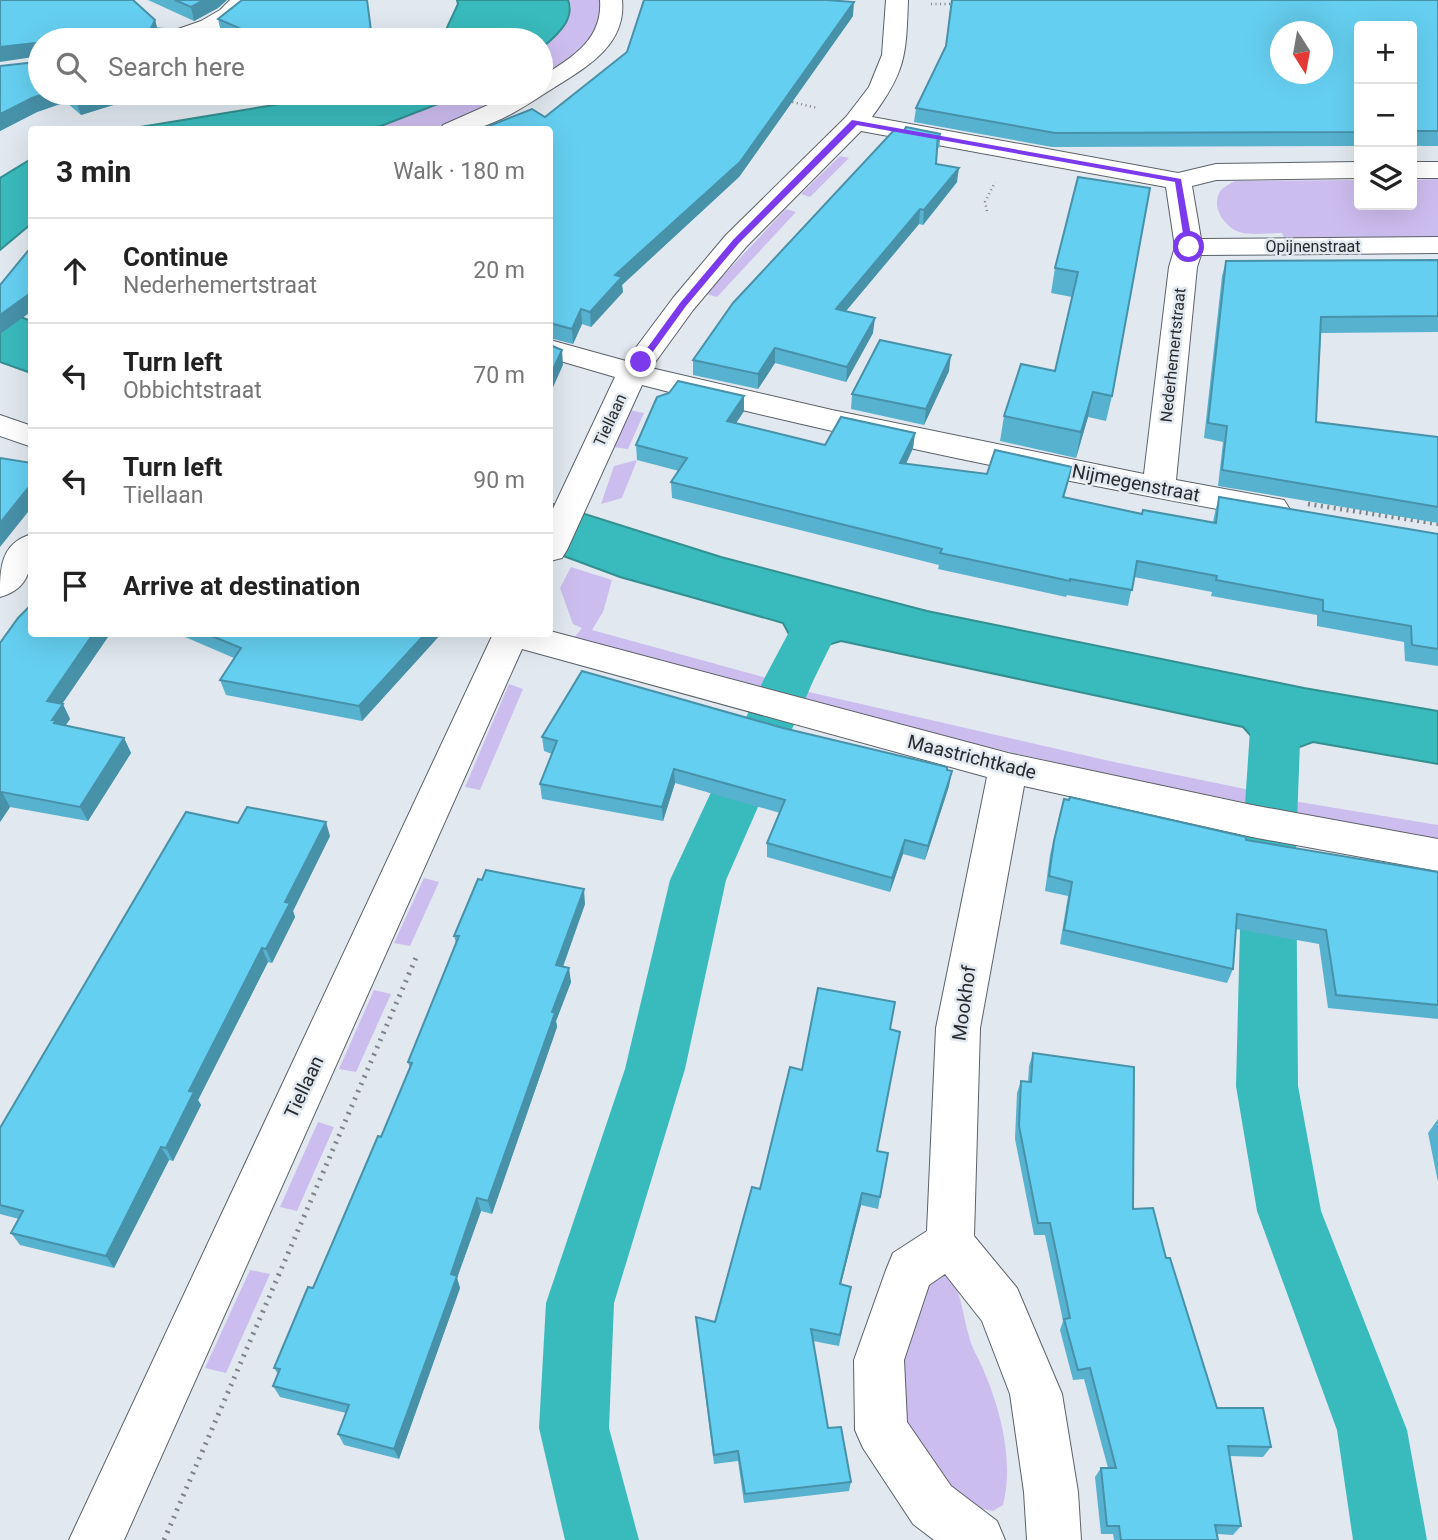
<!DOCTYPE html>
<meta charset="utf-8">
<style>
:root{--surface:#fff;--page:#f2f2f2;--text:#222;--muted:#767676;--line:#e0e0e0}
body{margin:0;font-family:Roboto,sans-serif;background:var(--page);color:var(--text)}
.controls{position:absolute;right:21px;top:21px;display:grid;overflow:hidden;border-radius:7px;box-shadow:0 7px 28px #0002}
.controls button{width:63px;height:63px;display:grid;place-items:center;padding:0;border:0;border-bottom:2px solid var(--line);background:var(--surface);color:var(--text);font:35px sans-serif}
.compass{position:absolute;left:1270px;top:21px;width:63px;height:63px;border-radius:50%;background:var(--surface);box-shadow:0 7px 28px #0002;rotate:169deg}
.stop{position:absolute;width:21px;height:21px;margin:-16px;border:5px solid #7c3aed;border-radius:50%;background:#fff}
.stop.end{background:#7c3aed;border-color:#fff;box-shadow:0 2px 7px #0008}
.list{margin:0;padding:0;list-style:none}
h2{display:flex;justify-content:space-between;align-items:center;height:91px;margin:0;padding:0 28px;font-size:30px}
h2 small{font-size:23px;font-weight:400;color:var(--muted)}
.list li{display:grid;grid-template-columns:46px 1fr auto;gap:21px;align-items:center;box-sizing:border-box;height:105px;padding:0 28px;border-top:2px solid var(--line)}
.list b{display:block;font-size:26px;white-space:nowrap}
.list p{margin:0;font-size:23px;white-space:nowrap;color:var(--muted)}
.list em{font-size:23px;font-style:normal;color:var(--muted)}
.icon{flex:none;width:38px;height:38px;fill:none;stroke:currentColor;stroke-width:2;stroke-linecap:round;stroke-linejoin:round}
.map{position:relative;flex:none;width:1438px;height:1540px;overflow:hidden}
.search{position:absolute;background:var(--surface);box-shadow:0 7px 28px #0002;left:28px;top:28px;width:525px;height:77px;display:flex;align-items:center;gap:18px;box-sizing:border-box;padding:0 24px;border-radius:38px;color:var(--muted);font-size:26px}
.panel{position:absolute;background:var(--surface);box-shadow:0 7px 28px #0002;left:28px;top:126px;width:525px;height:511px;border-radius:7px}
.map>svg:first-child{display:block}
</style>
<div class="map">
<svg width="1438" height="1540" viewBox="0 0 1438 1540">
<rect width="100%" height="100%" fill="#e1e8ef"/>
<!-- green -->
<path fill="#ccbdef" d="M568,0H602L597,30L572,57L541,79V49L560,32L571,7Z
M466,93H517L482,110L431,129L362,130L381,126Z
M840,156L849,158L810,197L801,194Z
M1438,179V237L1285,239L1282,233C1270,233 1255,235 1243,233C1226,230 1209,207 1221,190C1224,187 1231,183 1235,181L1359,180V205H1412V180Z
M786,209L796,212L717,297L706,294Z
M629,410L644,413L628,449L613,447Z
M637,460L622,498L601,504L614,466Z
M571,567L612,580L603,612L592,630L767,678L770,674L802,683L800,690L1114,762L1250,790L1249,785L1286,793L1287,800L1438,825V839C1271,809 1106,775 941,736C818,707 696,671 573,639L582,628L573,624L560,588Z
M509,684L523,689L480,790L465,787Z
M424,878L439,882L410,946L394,943Z
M374,990L391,994L356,1072L339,1069Z
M318,1122L334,1127L297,1211L280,1207Z
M250,1270L270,1274L226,1373L205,1368Z
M942,1272L950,1274C962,1295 963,1317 970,1340C973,1350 979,1359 983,1369C1001,1410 1014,1462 1003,1505L993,1511L979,1508L953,1493L908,1433L901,1354L923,1289Z"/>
<!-- water -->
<path fill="#39babc" stroke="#348f91" stroke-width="2" d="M457,0H568C576,21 554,37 541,49V40H437L444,34L458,4Z
M319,93H466L381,126L362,129H128L286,103Z
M31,159V224L0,250V178Z
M0,309L31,321V373L0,362Z
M550,503L721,557L927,611L1304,688L1438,711V764L1313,742L1289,751L1260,746L1243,727L841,641L818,648L792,640L783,623L620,577L550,551Z"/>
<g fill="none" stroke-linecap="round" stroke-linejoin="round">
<!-- canal -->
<path fill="#39babc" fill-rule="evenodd" d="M823,595L840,600L847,612L814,679L726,880L685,1069L614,1303L609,1428L639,1540H565L539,1428L546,1303L625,1069L670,880L764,679L806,600Z
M1276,696L1294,702L1301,715L1296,850L1298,1086L1321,1211L1407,1430L1427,1540H1353L1337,1430L1257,1211L1236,1086L1242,850L1251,715L1258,702Z"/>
<defs>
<path id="minor" d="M230,0H252C228,36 198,42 157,40L161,35L201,21L220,10Z
M600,0H622C627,49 579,71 544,94C524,107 502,121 478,128C466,132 451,130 440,130L443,125L515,93H541V77C571,58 603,40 600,0Z
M886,0H908C906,56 906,71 872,117L1178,173L1216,164L1359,162V178L1216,180L1192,186L1201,239L1438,237V253L1201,255L1197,267L1176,480L1284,500L1289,508L1284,516L1272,519C1062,481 850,439 642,385L567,550L562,558L550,561V515L615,377L550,358V340L626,361L673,298L726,235L846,117L869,87L882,55ZM861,131L1166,187L1175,247L1169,267L1144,474L832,410L651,368L693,310L746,247Z
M1412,162H1438V178H1412Z
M0,415L32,426V447L0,436Z
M32,534C32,562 33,588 0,597C0,569 0,543 32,534Z
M550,631L1008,753L1252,805L1438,839V871L1252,837L1024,786L980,1028L974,1236L1017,1288L1062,1394L1078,1492L1081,1540H1027L1024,1492L1010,1394L982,1321L945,1274L929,1285L904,1360L907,1422L951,1486L997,1521L1005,1540H934L913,1524L863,1448L855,1430L854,1360L886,1270L893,1253L927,1231L936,1028L987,777L522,649L124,1540H69L493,634H550Z"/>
</defs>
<!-- minor casing -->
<use href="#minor" stroke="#5c6267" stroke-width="2"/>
<!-- path-far2 -->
<path stroke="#7f8488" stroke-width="2.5" stroke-dasharray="1 3.5" stroke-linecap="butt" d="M931,4H954
M788,101L817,108
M987,211L985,202L995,182"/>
<!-- path-far1 -->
<path stroke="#7f8488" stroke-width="4.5" stroke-dasharray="2 4.5" stroke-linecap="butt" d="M1308,504L1438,524"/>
<!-- path -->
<path stroke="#7f8488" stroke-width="5" stroke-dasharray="2 6" stroke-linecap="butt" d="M164,1540L418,953"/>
<!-- minor -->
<use href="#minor" fill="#fff" fill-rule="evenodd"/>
</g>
<!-- wall -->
<path fill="#57b2cf" d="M0,0L155,20L157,29L40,93H152L81,115L66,102L37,112L0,131V66L36,62L38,59V57Z
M148,0H227L218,8L194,21Z
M951,0H1438V146H1412V26H1359V146L1052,147L914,122L916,108L946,46Z
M853,16L739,177L622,285L623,292L591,327L582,324L573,344L550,338V130L545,117L627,52Z
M218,19L372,40H239L221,32Z
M904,131L941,134L939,148H937L936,164L957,182L923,225L919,224L846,311L873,333L846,382L775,363L758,389L693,375V360Z
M1078,177L1112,396L1106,421L1088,417L1076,458L1000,441L1004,416L1055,371L1072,297L1051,293L1055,268Z
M1438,260V332L1321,333L1316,422L1438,437V523L1218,486L1223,442L1204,438L1222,276L1226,261Z
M949,371L924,425L851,409L852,394Z
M744,396V411L736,423L825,445L915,433L913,448L906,464L1068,483L1064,498L1142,514L1213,522L1215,512L1219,497L1438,534V666L1405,661L1404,642L1317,626V615L1211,596L1212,592L1134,577L1128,606L1067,595L1066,597L938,569L939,565L672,498L671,482L679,471L637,460L636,445Z
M32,634H110L62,703L70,719L65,726L124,738L131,753L88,821L10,807L0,822V643Z
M178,634H441L362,721L226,695L220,680L234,658Z
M783,728L947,770L949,786L925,860L903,854L890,892L767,857V843L780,813L675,783L663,821L542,799L540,784L552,754L544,751L542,737Z
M1060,813L1246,840L1438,872V1019L1328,1008L1319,944L1236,929L1233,969L1227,983L1060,944L1068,896L1045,891L1050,855Z
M238,823L330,836L293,911L295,917L272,963L268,962L198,1100L201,1105L173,1161L169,1160L114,1268L20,1245L11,1233L19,1219L0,1214V1128Z
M585,904L563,967L571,982L556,1021L557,1027L492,1214L481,1211L457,1278L460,1288L399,1459L344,1445L338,1434L346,1413L280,1397L273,1386L278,1374L274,1368L313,1288L381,1137L410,1068L408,1062L456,943L454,936Z
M890,1029L877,1151L888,1153L878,1209L861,1205L841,1284L851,1287L839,1346L813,1341L828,1428L851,1482L849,1491L744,1503L738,1461L714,1464L697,1328L696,1317L715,1322L760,1189L802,1070Z
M1033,1053L1166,1258L1217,1408L1271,1447L1263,1457L1229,1456L1241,1526L1233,1535L1217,1534L1218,1540H1114L1113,1534H1101L1095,1477L1101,1468H1108L1084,1379L1073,1380L1060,1330L1063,1321L1045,1235H1034L1015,1139L1017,1093L1021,1081L1028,1082L1029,1066Z
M1438,1119V1182L1428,1133Z"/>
<!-- shaded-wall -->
<path fill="#4791a9" d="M204,0H227L218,8L194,21L191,7Z
M854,2L853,16L739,177L622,285L623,292L591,327L590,312L615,275Z
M155,20L159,34L151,28Z
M35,43L40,56L0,62V47Z
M47,93H63L66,102L37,112L0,131V114L32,98Z
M103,93H152L81,115L76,101Z
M959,168L957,182L923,225L924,210Z
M920,209L919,224L835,324L836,309Z
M32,292V311L0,334V315Z
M581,309L582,324L573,344L572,329Z
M875,318L873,333L846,382L847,367Z
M775,348V363L758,389V374Z
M562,350L563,365L550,394V376Z
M951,355L949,371L924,425L926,409Z
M1093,392L1088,417L1076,458L1081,432Z
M744,396V411L727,437V421Z
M915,433L913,448L899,479L900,463Z
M32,483V507L0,547V523Z
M93,634H110L54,716L47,701Z
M425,634H441L362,721L359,706Z
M63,704L70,719L61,732L52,720Z
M124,738L131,753L88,821L80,807Z
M674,769L675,783L663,821L662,807Z
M952,771L949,786L925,860L928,846Z
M2,792L10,807L0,822V795Z
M326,822L330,836L293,911L295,917L272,963L266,949L285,902Z
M905,840L903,854L890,892L892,878Z
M584,889L585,904L558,980L556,965Z
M262,948L268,962L198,1100L201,1105L173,1161L166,1148L189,1091Z
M569,968L571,982L556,1021L557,1027L492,1214L488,1201L552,1012Z
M161,1147L169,1160L114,1268L106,1256Z
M862,1193L861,1205L838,1295L840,1284Z
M477,1198L481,1211L457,1278L460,1288L399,1459L394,1449L451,1274Z"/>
<!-- building -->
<path fill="#65cff1" stroke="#4791a9" stroke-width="2" fill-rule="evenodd" d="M0,0H133L155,20L151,28L165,29L177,40H40V93H47L32,98L0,114V66L36,62L38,59V45L35,43L0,47Z
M175,0H204L191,7Z
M242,0H367L372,38L368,40H267L218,19Z
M644,0H826L854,2L740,162L615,275L622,277L590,312L581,309L572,329L550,323V130H479L532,109L545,117L627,52Z
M952,0H1438V131H1412V26H1359V132L1055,133L916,108L946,46ZM1280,32H1322V74H1280Z
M67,93H103L76,101Z
M906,127L941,134H938L936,164L959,168L924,210L920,209L836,309L875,318L847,367L775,348L758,374L693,360L733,303L895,129L904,131Z
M1078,177L1150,188L1112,396L1093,392L1081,432L1004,416L1021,364L1055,371L1078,272L1055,268Z
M32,246V292L0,315V285Z
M1438,260V316L1321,317L1316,422L1438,437V507L1222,470L1227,426L1208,423L1226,261Z
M880,340L951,355L926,409L852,394Z
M550,345L562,350L550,376Z
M678,381L744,396L727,421L825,445L841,417L915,433L900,463L987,474L995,450L1072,467L1063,497L1142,514L1143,510L1216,523L1219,497L1438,534V649L1412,645L1411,626L1323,611V600L1216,580L1217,576L1137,561L1132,590L1070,579V581L940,553L942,549L671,482L687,458L636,445L657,397L669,393Z
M0,458L32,463V483L0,523Z
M29,607L32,608V634H93L47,701L63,704L52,720H56L54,723L124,738L80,807L2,792L0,795V643L18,618Z
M207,634H425L359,706L220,680L241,648Z
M582,671L783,728L947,767V770L952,771L928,846L905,840L892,878L767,843L785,800L674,769L662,807L540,784L557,741L542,737Z
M1070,797L1246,837V840L1438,872V1005L1336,995L1326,930L1237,914L1233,969L1064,930L1072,882L1049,876L1054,841L1064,799L1069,800Z
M247,807L326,822L285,902L290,903L266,949L262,948L189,1091L194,1092L166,1148L161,1147L106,1256L11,1233L23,1211L0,1205V1128L186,812L238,823Z
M486,870L584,889L556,965L569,968L552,1012L555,1013L488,1201L477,1198L451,1274L457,1276L394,1449L338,1434L349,1405L273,1386L280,1369L274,1368L308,1287L313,1288L332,1244L378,1136L381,1137L412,1063L408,1062L459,936H454L478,879L482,880Z
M818,988L895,1002L890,1029L900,1032L877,1151L888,1153L880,1197L862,1193L840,1284L851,1287L840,1335L811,1329L828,1428L841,1427L851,1482L745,1494L738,1451L714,1455L696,1317L715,1322L752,1187L760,1189L790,1067L802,1070Z
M1033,1053L1134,1067L1133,1209L1153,1208L1166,1258H1170L1217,1408H1263L1271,1447L1228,1446L1241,1526L1215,1525L1218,1540H1121L1119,1526H1107L1101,1468H1116L1090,1368L1078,1370L1064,1319L1070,1318L1050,1223H1038L1019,1126L1021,1081L1031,1082Z"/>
<!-- route -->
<path fill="#7c3aed" d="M852,120L1181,179L1193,247L1189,250L1185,247L1175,182L857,125L739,243L686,306L644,364H638L637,362L680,303L733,240Z"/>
<g text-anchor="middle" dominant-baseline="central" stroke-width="5" stroke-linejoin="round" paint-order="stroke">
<!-- far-street labels -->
<g font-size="16" fill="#282b2d" stroke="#e1e8ef">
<text x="1313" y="246">Opijnenstraat</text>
<text transform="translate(1173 355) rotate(-84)">Nederhemertstraat</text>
<text transform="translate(610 420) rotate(-65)">Tiellaan</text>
</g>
<!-- street labels -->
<g font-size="19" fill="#282b2d" stroke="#e1e8ef">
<text transform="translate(1136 483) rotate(11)">Nijmegenstraat</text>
<text transform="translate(972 757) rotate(14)">Maastrichtkade</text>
<text transform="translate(964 1003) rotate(-82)">Mookhof</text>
<text transform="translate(304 1087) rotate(-65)">Tiellaan</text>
</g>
</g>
</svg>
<div class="controls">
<button>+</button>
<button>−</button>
<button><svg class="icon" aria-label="layers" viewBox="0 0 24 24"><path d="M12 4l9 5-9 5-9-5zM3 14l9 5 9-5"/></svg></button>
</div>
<svg class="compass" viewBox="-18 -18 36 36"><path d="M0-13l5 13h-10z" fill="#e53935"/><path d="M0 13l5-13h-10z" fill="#767676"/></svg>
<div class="stop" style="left:1189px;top:247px"></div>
<div class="stop end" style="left:641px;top:362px"></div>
<div class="search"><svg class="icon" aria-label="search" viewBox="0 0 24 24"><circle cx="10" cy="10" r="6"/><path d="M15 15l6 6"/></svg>Search here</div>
<section class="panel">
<h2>3 min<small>Walk · 180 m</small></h2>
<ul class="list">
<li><svg class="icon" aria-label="ahead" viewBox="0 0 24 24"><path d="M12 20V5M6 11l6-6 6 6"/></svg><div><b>Continue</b><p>Nederhemertstraat</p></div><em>20 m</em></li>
<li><svg class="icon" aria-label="left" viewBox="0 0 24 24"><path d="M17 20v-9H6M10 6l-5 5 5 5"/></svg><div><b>Turn left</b><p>Obbichtstraat</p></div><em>70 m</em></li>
<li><svg class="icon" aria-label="left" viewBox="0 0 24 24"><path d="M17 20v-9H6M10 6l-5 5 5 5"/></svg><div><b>Turn left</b><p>Tiellaan</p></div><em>90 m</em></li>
<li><svg class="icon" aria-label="arrive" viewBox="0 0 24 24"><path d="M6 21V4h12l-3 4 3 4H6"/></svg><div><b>Arrive at destination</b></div></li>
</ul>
</section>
</div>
